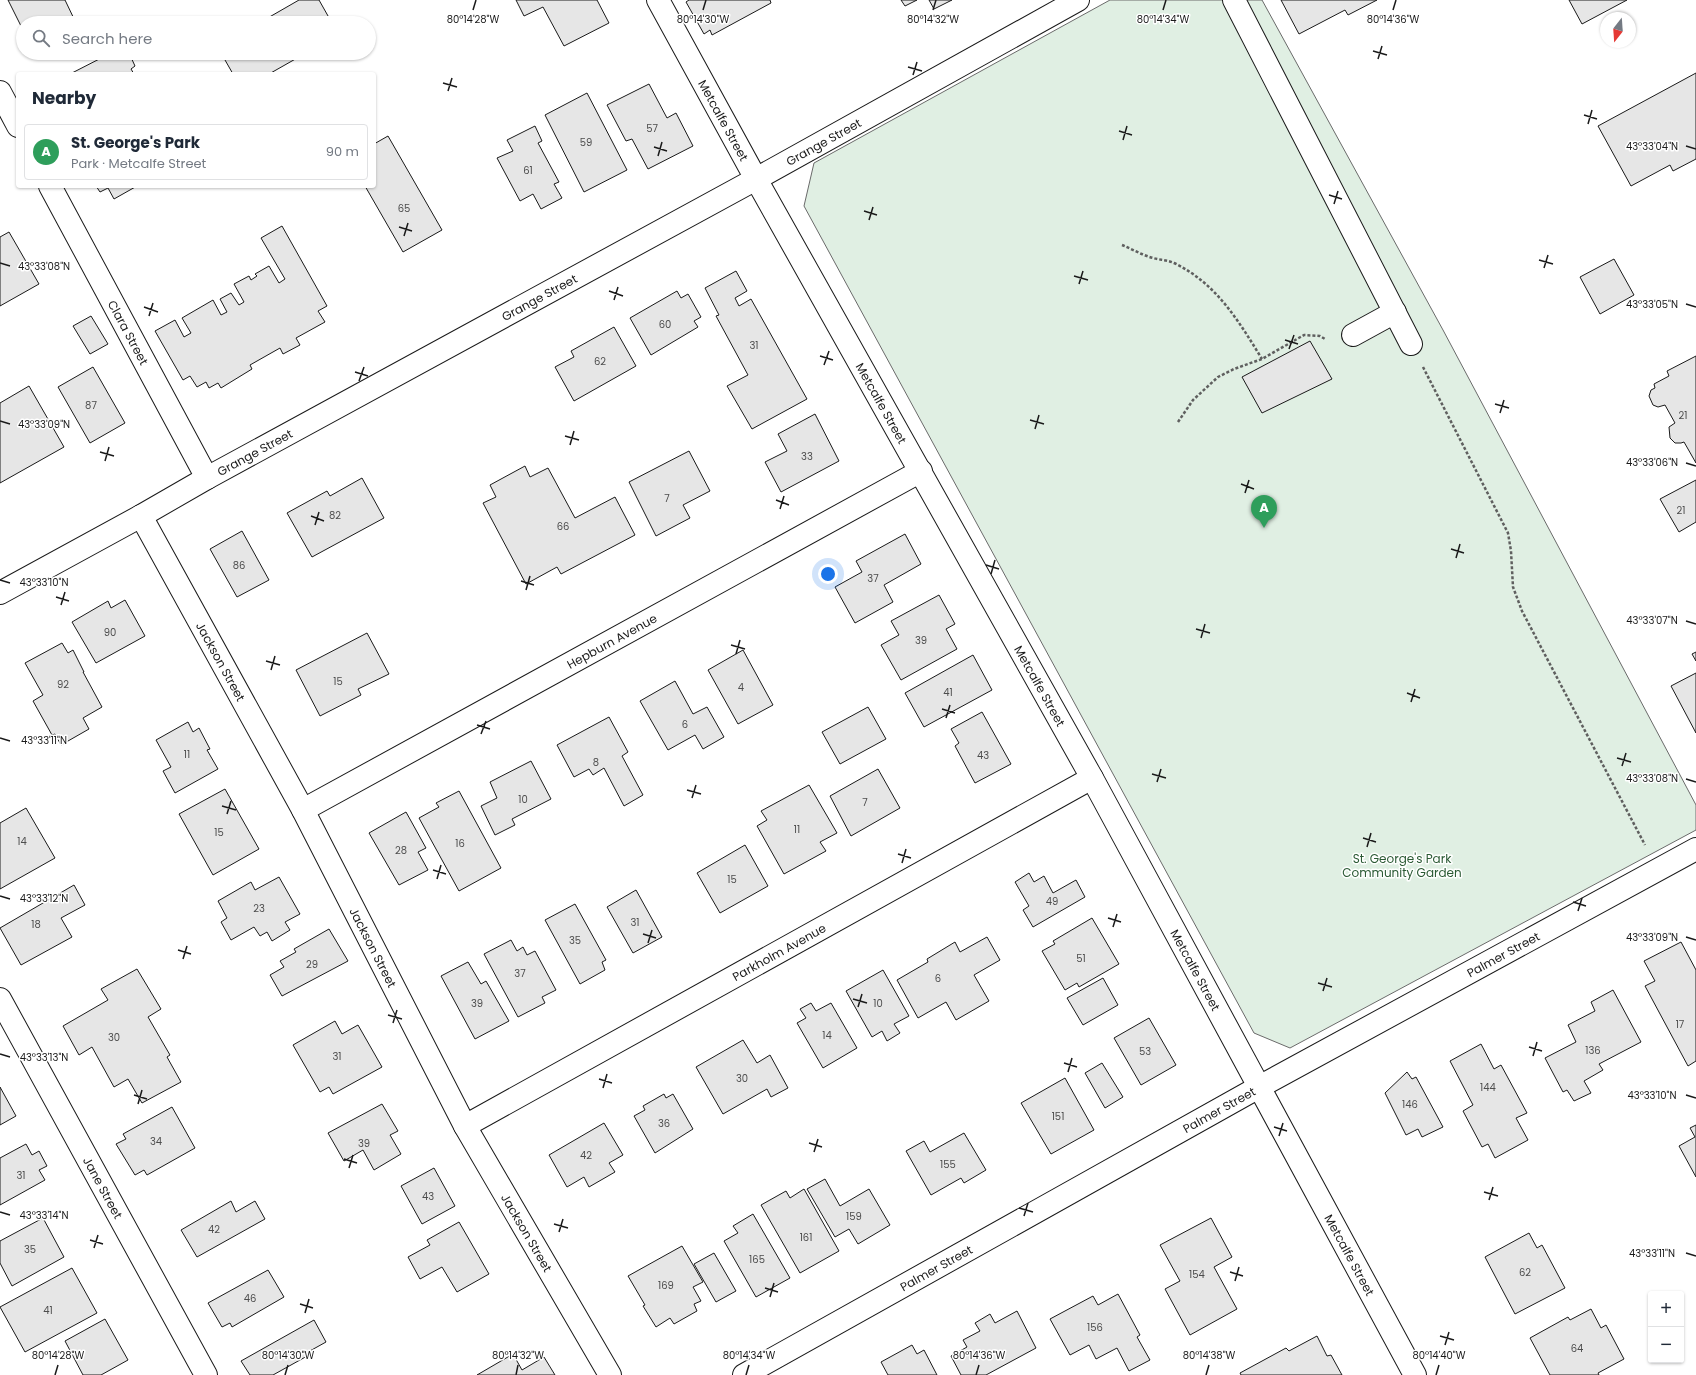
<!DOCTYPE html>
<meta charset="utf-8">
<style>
:root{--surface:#fff;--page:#f2f2f3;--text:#1f2937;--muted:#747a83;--line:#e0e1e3;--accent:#c62828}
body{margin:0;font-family:Poppins,sans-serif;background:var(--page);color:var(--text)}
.controls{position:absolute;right:12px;bottom:12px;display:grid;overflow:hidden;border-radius:4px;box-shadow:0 1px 3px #0004}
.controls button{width:36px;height:36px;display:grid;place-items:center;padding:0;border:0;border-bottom:1px solid var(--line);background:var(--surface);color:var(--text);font:20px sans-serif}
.compass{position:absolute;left:1600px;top:12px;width:36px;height:36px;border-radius:50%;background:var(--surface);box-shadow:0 1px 3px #0004;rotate:197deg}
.you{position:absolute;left:828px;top:574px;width:14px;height:14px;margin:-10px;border:3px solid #fff;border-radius:50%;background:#1a73e8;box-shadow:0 0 0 6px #1a73e833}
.badge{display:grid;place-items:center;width:26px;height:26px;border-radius:50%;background:var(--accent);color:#fff;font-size:13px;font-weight:700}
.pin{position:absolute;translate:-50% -33px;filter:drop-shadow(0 1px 2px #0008)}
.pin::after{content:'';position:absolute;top:21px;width:14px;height:12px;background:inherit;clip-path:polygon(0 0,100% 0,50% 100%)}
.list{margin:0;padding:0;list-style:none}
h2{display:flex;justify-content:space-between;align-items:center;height:52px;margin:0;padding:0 16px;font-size:17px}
h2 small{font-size:13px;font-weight:400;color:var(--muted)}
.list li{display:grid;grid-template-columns:26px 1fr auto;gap:12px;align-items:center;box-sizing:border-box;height:56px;margin:0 8px 8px;padding:0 8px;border:1px solid var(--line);border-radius:4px}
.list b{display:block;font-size:15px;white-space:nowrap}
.list p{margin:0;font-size:13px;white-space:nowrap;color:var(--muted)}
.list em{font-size:13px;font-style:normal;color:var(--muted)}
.icon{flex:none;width:22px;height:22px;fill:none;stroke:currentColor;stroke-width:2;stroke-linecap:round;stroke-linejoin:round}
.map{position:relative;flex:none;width:1696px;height:1375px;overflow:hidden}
.search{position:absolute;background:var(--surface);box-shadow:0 1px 3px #0004;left:16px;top:16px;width:360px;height:44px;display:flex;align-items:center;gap:10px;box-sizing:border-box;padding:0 14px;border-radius:22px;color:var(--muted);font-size:15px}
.panel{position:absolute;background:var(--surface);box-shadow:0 1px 3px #0004;left:16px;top:72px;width:360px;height:116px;border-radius:4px}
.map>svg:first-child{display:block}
</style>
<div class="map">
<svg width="1696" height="1375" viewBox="0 0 1696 1375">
<rect width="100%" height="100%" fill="#fff"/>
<!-- green -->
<path fill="#e0efe3" stroke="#6a6a6a" d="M1110,0H1262L1443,330L1696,805V830L1290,1048L1254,1033L804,206L814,163Z"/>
<!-- building -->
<path fill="#e6e6e6" stroke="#1a1a1a" d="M8,0H65L76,23H23V30Z
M299,0H319L332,23H259Z
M516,0H597L609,23L564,46L543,7L524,16Z
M689,0H770L771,3L712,35L710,30L704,34L686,2Z
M901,0H917L905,6Z
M929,0H952L934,9Z
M1281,0H1377L1348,15L1345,10L1299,34Z
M1569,0H1627L1582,24Z
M35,53H50L38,59Z
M111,53H129L135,66L131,69L134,74H70Z
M221,53H306L269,74H233Z
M1696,73V159L1673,171L1670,165L1631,186L1598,126Z
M649,84L667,118L676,113L693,146L648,169L632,139L626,141L607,105Z
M587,93L627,170L584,192L545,115Z
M535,126L542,141L538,143L559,182L554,184L562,198L541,209L533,194L520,201L497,158L513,151L507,140Z
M388,136L442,230L403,252L365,186H374V144Z
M96,186H137L114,199L108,188L100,192Z
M282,226L327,306L318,311L325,322L296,338L300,345L283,354L280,348L250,365L252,369L221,388L218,383L209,388L206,382L197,387L190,376L183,380L155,331L175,320L184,337L191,333L182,318L213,300L221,315L227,312L220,299L231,293L239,305L244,302L234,284L249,276L251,280L257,276L255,274L269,266L279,283L285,279L261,238Z
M9,232L39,284L0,306V237Z
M1614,259L1634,295L1600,314L1580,277Z
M736,271L747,291L735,298L739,306L751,299L807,399L752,429L727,386L748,375L716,316L719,315L705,288Z
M677,291L681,298L688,294L701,317L694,321L698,327L651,355L630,318Z
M91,316L108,344L90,354L73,326Z
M614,327L636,366L574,401L555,367L574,357L571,351Z
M1310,341L1332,379L1262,413L1242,377Z
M1696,356V463L1684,442L1681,443H1675L1670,438L1669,427L1675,423L1665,405L1658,407L1653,405L1649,396L1651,390L1655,388L1654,384L1669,376L1667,371Z
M93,367L125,423L90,443L58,387Z
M29,386L64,447L0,483V403Z
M815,414L839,461L781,492L765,462L787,451L778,434Z
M689,451L710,491L683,505L690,518L656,536L629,482Z
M525,466L530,477L548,468L575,518L615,497L635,535L561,574L557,567L526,584L483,503L496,497L490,485Z
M362,478L384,518L312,557L287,513L327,491L330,496Z
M1696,480V522L1679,532L1660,499Z
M242,531L269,580L237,597L210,549Z
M905,534L921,564L884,585L893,602L855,623L835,587L862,572L856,561Z
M939,595L955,624L946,629L957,649L901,680L881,645L899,635L891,621Z
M125,600L145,636L96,663L72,622L108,601L111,608Z
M367,633L389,674L358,689L361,695L320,716L296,670Z
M62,643L68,653L73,650L84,672H83L102,707L83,718L89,729L61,745L55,734L52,735L33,701L43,695L25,663Z
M743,650L773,705L738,724L708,670Z
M1696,652V661L1692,654Z
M973,655L992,690L924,727L905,693Z
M1696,673V733L1671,686Z
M675,681L693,714L707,707L724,737L703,749L695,735L668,750L640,701Z
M868,707L886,739L840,764L822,732Z
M982,712L1011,764L975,783L955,746L959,743L951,729Z
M609,717L628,752L622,756L643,795L624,806L604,768L593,775L589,769L574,777L557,745Z
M188,722L193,732L199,728L210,749L207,750L218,769L175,793L163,771L171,767L156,740Z
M531,761L551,799L512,819L515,825L495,835L481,806L497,798L490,782Z
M878,769L900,808L851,836L830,796Z
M809,785L837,833L820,842L826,851L784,874L757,826L767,820L761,811Z
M225,789L259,849L213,875L179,814Z
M459,791L501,868L459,891L419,818L439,807L436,803Z
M26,808L55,858L0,889V823Z
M406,812L426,848L418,852L428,870L399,885L369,833Z
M745,845L768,886L720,913L697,873Z
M1029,873L1034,882L1044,876L1053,893L1076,880L1085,897L1033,927L1023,910L1029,906L1015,882Z
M279,877L300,914L285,922L290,930L272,941L267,932L260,936L254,927L231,940L221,922L227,918L218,901L251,882L255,890Z
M74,885L85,905L61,918L72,937L21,965L0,928Z
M636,890L662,937L633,953L607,907Z
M575,904L606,960L602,962L605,970L580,984L545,920Z
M1092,918L1119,964L1079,987L1077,983L1065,990L1042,951L1055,944L1053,941Z
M329,929L348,961L282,996L270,975L284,967L280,961L296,952L294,949Z
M987,937L1000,960L974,975L989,1001L956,1020L946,1002L918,1018L897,980L928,962L927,959L955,942L960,952Z
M511,940L517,951L523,947L527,955L535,951L556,990L542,997L545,1003L518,1017L484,954Z
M1681,942L1696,970V1061L1688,1066L1645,986L1655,981L1644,961Z
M468,962L481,984L486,981L509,1021L475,1039L441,976Z
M137,969L161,1009L148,1017L170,1055L167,1057L181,1082L142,1103L128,1079L114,1087L92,1047L79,1055L63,1026L108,1000L101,989Z
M883,970L909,1016L894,1024L900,1033L887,1041L882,1031L872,1037L846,991Z
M1103,978L1118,1005L1083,1025L1067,998Z
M1613,990L1641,1042L1599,1064L1603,1070L1584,1081L1591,1093L1574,1101L1567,1090L1563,1092L1545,1058L1576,1042L1568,1025L1595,1011L1591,1002Z
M811,1003L816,1011L831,1003L857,1048L823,1068L797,1023L806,1018L800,1009Z
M1149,1018L1176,1065L1141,1085L1114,1038Z
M335,1021L342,1034L358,1025L382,1067L333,1094L329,1087L320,1092L293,1045Z
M743,1040L757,1063L770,1055L788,1088L771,1097L767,1089L723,1114L696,1067Z
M1481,1044L1494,1069L1501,1065L1527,1113L1516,1118L1528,1140L1495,1158L1488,1144L1482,1147L1463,1111L1473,1105L1450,1061Z
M1102,1063L1123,1097L1105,1108L1085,1073Z
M1407,1072L1412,1079L1416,1077L1443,1127L1422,1137L1418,1129L1406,1135L1385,1093Z
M1065,1078L1094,1130L1051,1154L1021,1103Z
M0,1087L16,1116L0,1125Z
M664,1094L666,1098L673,1094L693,1129L655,1153L634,1116L645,1110L643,1106Z
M382,1104L398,1131L390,1135L401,1154L374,1170L363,1150L344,1161L328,1133Z
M172,1107L195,1148L147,1175L144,1170L135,1175L116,1144L126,1139L123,1134Z
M604,1123L623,1155L609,1163L615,1172L589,1187L584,1177L567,1187L549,1155Z
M1696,1125V1177L1679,1146L1695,1137L1690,1128Z
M964,1133L986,1170L964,1183L961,1178L931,1195L906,1151L924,1141L930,1152Z
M26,1144L32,1155L39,1151L47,1166L39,1170L45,1180L0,1205V1158Z
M434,1168L455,1206L422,1224L401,1186Z
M825,1179L840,1206L869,1189L890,1225L858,1244L849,1229L835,1237L807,1189Z
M804,1189L839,1251L800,1273L761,1205L786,1191L790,1198Z
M231,1201L236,1212L255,1201L265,1219L197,1257L181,1230Z
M753,1214L790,1278L756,1297L724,1241L738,1233L733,1226Z
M43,1218L64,1257L12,1286L0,1263V1241Z
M1211,1218L1232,1257L1214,1267L1237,1309L1190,1335L1165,1289L1180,1281L1160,1245Z
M459,1222L489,1274L457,1292L442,1267L420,1279L408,1257L430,1245L427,1240Z
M1529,1233L1537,1248L1542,1245L1565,1288L1515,1314L1485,1257Z
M682,1246L703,1282L693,1287L701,1301L694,1304L697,1311L674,1324L670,1318L656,1327L643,1306L645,1305L628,1276Z
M714,1253L736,1291L716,1302L694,1264Z
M72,1268L97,1313L25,1352L0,1307Z
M268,1270L284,1297L232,1327L230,1323L222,1327L208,1303Z
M1118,1294L1140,1335L1137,1337L1150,1360L1129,1371L1117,1348L1096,1359L1089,1345L1070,1355L1050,1319L1093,1296L1098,1305Z
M1591,1309L1601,1328L1606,1325L1624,1359L1598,1373L1599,1375H1550L1530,1338L1568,1317L1570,1320Z
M1017,1311L1036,1348L986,1375H961L951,1356L967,1347L963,1340L980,1331L975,1323L990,1314L995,1323Z
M105,1319L128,1360L101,1375H83L65,1341Z
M314,1320L326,1342L308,1352L309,1355L273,1375H250L241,1361Z
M1317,1336L1327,1356L1331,1355L1342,1375H1241L1240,1373L1286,1348L1289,1351Z
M912,1345L917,1354L924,1350L937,1375H888L881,1362Z
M513,1354L522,1370L544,1357L555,1375H477Z"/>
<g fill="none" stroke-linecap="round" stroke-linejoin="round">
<defs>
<g id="minor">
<path id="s1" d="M658,0L756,179L1092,778L1415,1375"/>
<path d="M1234,0L1411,344"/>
<path d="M0,92L18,126"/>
<path id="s2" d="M50,186L207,478"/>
<path d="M1353,335L1395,312"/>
<path id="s3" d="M141,516L303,810L465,1126L610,1375"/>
<path id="s4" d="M0,593L141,516L207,478L756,179L1078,0"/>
<path id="s5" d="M303,810L921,471"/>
<path id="s6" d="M0,999L206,1375"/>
<path id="s7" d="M465,1126L1092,778"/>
<path id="s8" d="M744,1375L1259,1087L1696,849"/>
</g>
</defs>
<!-- minor casing -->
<use href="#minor" stroke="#1a1a1a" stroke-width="24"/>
<!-- path -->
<path stroke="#5f5f5f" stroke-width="2.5" stroke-dasharray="3 2" stroke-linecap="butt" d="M1122,245C1132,249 1142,255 1153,258C1160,260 1167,260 1174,263C1216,283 1238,320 1262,359
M1423,367L1508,533L1511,551L1513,587L1522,611L1645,845
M1178,422L1193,400L1218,377L1234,369L1262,359L1304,335L1320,336L1325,339"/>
<!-- minor -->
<use href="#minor" stroke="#fff" stroke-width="22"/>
</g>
<!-- ticks -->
<path fill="none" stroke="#1a1a1a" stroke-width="1.5" d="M473,10L476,0M703,10L706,0M933,10L936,0M1163,10L1166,0M1393,10L1396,0M1373,51L1387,55M1378,59L1382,46M908,67L922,71M913,75L917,62M443,83L457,87M448,91L452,78M1584,115L1597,119M1588,124L1592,110M1119,131L1132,135M1123,140L1127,126M1686,146L1696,149M654,147L667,151M658,156L662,142M1329,195L1342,199M1334,204L1338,191M864,211L877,215M869,220L873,207M399,227L412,231M404,236L408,223M1539,260L1553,264M0,263L10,266M1544,268L1548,255M1074,276L1088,280M1079,284L1083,271M609,291L623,296M614,300L618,287M1686,304L1696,307M144,307L158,312M149,316L153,303M1285,340L1298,344M1289,349L1294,335M820,356L833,360M824,365L829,351M355,372L368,376M359,381L364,367M1495,404L1509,408M1500,413L1504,400M1030,420L1044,424M0,421L10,424M1035,429L1039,415M565,436L579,440M570,445L574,431M100,452L114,456M105,461L109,447M1686,463L1696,466M1241,484L1254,489M1245,493L1249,480M776,500L789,505M780,509L784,496M311,516L324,521M315,525L319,512M1451,549L1464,553M1456,558L1460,544M986,565L999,569M991,574L995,560M0,580L10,583M521,581L534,585M526,590L530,576M56,597L69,601M61,605L65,592M1686,621L1696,624M1196,629L1210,633M1201,638L1205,624M731,645L745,649M736,654L740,640M266,661L280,665M271,670L275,656M1407,693L1420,698M1411,702L1415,689M942,709L955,713M946,718L950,705M477,725L490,729M481,734L486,721M0,738L10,741M1617,758L1631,762M1622,766L1626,753M1152,774L1166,778M1686,779L1696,782M1157,782L1161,769M687,790L701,794M692,798L696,785M222,806L236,810M227,814L231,801M1363,838L1376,842M1367,847L1371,833M898,854L911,858M902,863L906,849M433,870L446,874M437,879L441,865M0,896L10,899M1573,902L1586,906M1578,911L1582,898M1108,918L1121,922M1113,927L1117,914M643,934L656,938M1686,937L1696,940M648,943L652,930M178,950L191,954M183,959L187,946M1318,983L1332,987M1323,991L1327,978M853,999L867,1003M858,1007L862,994M388,1015L402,1019M393,1023L397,1010M1529,1047L1542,1051M0,1054L10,1057M1533,1056L1537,1042M1064,1063L1077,1067M1068,1072L1072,1058M599,1079L612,1083M603,1088L607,1074M134,1095L147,1099M1686,1095L1696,1098M138,1104L142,1090M1274,1127L1287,1131M1279,1136L1283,1123M809,1143L822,1147M814,1152L818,1139M344,1159L357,1163M349,1168L353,1155M1484,1192L1498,1196M1489,1200L1493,1187M1019,1208L1033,1212M0,1212L10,1215M1024,1216L1028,1203M554,1224L568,1228M559,1232L563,1219M90,1240L103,1244M94,1248L98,1235M1686,1253L1696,1256M1230,1272L1243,1276M1235,1281L1239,1267M765,1288L778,1292M770,1297L774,1283M300,1304L313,1308M305,1313L309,1299M1440,1336L1454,1340M1445,1345L1449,1332M55,1375L58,1365M285,1375L288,1365M516,1375L518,1365M746,1375L749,1365M976,1375L979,1365M1206,1375L1209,1365M1436,1375L1439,1365"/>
<g text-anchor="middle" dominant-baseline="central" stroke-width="3" stroke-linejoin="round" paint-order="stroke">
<!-- number labels -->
<g font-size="10" fill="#4d4d4d">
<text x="652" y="128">57</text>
<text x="586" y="142">59</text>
<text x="528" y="170">61</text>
<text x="404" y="208">65</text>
<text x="665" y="324">60</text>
<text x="754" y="345">31</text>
<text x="600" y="361">62</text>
<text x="91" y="405">87</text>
<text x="1683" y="415">21</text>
<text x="807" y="456">33</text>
<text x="667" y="498">7</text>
<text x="1681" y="510">21</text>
<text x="335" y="515">82</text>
<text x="563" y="526">66</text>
<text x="239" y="565">86</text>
<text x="873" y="578">37</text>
<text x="110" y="632">90</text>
<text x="921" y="640">39</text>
<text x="338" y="681">15</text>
<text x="63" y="684">92</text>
<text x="741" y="687">4</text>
<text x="948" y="692">41</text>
<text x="685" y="724">6</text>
<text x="187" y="754">11</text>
<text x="983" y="755">43</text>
<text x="596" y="762">8</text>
<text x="523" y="799">10</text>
<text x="865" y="802">7</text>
<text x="797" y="829">11</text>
<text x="219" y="832">15</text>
<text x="22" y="841">14</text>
<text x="460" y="843">16</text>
<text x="401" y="850">28</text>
<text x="732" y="879">15</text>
<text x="1052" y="901">49</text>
<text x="259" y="908">23</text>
<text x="635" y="922">31</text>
<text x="36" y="924">18</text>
<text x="575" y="940">35</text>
<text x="1081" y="958">51</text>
<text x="312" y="964">29</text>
<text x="520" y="973">37</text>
<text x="938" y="978">6</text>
<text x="477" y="1003">39</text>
<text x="878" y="1003">10</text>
<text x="1680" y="1024">17</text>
<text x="827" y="1035">14</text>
<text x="114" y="1037">30</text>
<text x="1593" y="1050">136</text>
<text x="1145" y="1051">53</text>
<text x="337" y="1056">31</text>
<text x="742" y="1078">30</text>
<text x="1488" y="1087">144</text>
<text x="1410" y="1104">146</text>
<text x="1058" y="1116">151</text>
<text x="664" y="1123">36</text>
<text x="156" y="1141">34</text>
<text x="364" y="1143">39</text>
<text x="586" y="1155">42</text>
<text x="948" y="1164">155</text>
<text x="21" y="1175">31</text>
<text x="428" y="1196">43</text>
<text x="854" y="1216">159</text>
<text x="214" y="1229">42</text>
<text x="806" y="1237">161</text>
<text x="30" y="1249">35</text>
<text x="757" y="1259">165</text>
<text x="1525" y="1272">62</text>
<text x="1197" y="1274">154</text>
<text x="666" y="1285">169</text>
<text x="250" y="1298">46</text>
<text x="48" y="1310">41</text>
<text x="1095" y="1327">156</text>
<text x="1577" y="1348">64</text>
</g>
<!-- street labels -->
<g font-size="12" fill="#1a1a1a" stroke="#fff">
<text stroke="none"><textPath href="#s1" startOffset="137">Metcalfe Street</textPath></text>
<text stroke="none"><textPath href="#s4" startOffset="939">Grange Street</textPath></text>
<text stroke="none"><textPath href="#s4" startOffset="615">Grange Street</textPath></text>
<text stroke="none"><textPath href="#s2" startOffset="166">Clara Street</textPath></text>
<text stroke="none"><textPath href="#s1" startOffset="461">Metcalfe Street</textPath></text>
<text stroke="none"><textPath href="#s4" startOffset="291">Grange Street</textPath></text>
<text stroke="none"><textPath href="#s5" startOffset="352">Hepburn Avenue</textPath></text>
<text stroke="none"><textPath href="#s3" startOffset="166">Jackson Street</textPath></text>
<text stroke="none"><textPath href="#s1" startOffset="785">Metcalfe Street</textPath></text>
<text stroke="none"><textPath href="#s3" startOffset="490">Jackson Street</textPath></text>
<text stroke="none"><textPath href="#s7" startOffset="359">Parkholm Avenue</textPath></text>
<text stroke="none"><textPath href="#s8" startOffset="868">Palmer Street</textPath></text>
<text stroke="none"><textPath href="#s1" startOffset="1109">Metcalfe Street</textPath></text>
<text stroke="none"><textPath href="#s8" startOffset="544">Palmer Street</textPath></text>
<text stroke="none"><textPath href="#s6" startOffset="215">Jane Street</textPath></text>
<text stroke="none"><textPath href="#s3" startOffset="814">Jackson Street</textPath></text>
<text stroke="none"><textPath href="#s1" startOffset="1433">Metcalfe Street</textPath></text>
<text stroke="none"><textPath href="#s8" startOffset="220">Palmer Street</textPath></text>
</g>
<!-- park labels -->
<g font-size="12" fill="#2b5a34" stroke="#fff">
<text x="1402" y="858">St. George's Park<tspan x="1402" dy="14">Community Garden</tspan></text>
</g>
</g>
<g font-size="10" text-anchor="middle" fill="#1a1a1a" stroke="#fff" stroke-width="3" stroke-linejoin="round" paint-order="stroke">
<text x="473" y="23">80°14'28"W</text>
<text x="703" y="23">80°14'30"W</text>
<text x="933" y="23">80°14'32"W</text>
<text x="1163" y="23">80°14'34"W</text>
<text x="1393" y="23">80°14'36"W</text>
<text x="1652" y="150">43°33'04"N</text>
<text x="44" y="270">43°33'08"N</text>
<text x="1652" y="308">43°33'05"N</text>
<text x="44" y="428">43°33'09"N</text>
<text x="1652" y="466">43°33'06"N</text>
<text x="44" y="586">43°33'10"N</text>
<text x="1652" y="624">43°33'07"N</text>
<text x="44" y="744">43°33'11"N</text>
<text x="1652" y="782">43°33'08"N</text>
<text x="44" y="902">43°33'12"N</text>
<text x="1652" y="941">43°33'09"N</text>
<text x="44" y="1061">43°33'13"N</text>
<text x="1652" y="1099">43°33'10"N</text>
<text x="44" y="1219">43°33'14"N</text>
<text x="1652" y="1257">43°33'11"N</text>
<text x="58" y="1359">80°14'28"W</text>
<text x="288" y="1359">80°14'30"W</text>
<text x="518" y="1359">80°14'32"W</text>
<text x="749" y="1359">80°14'34"W</text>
<text x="979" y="1359">80°14'36"W</text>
<text x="1209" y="1359">80°14'38"W</text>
<text x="1439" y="1359">80°14'40"W</text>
</g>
</svg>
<div class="controls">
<button>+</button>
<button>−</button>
</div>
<svg class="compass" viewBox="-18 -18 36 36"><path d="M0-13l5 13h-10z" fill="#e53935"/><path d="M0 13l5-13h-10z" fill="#747a83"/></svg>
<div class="you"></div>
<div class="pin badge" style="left:1264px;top:528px;background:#2e9e5b">A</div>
<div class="search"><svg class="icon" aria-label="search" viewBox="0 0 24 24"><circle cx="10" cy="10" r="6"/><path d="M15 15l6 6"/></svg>Search here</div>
<section class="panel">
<h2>Nearby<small></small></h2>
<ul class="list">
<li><span class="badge" style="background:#2e9e5b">A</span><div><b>St. George's Park</b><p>Park · Metcalfe Street</p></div><em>90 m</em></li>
</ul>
</section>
</div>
